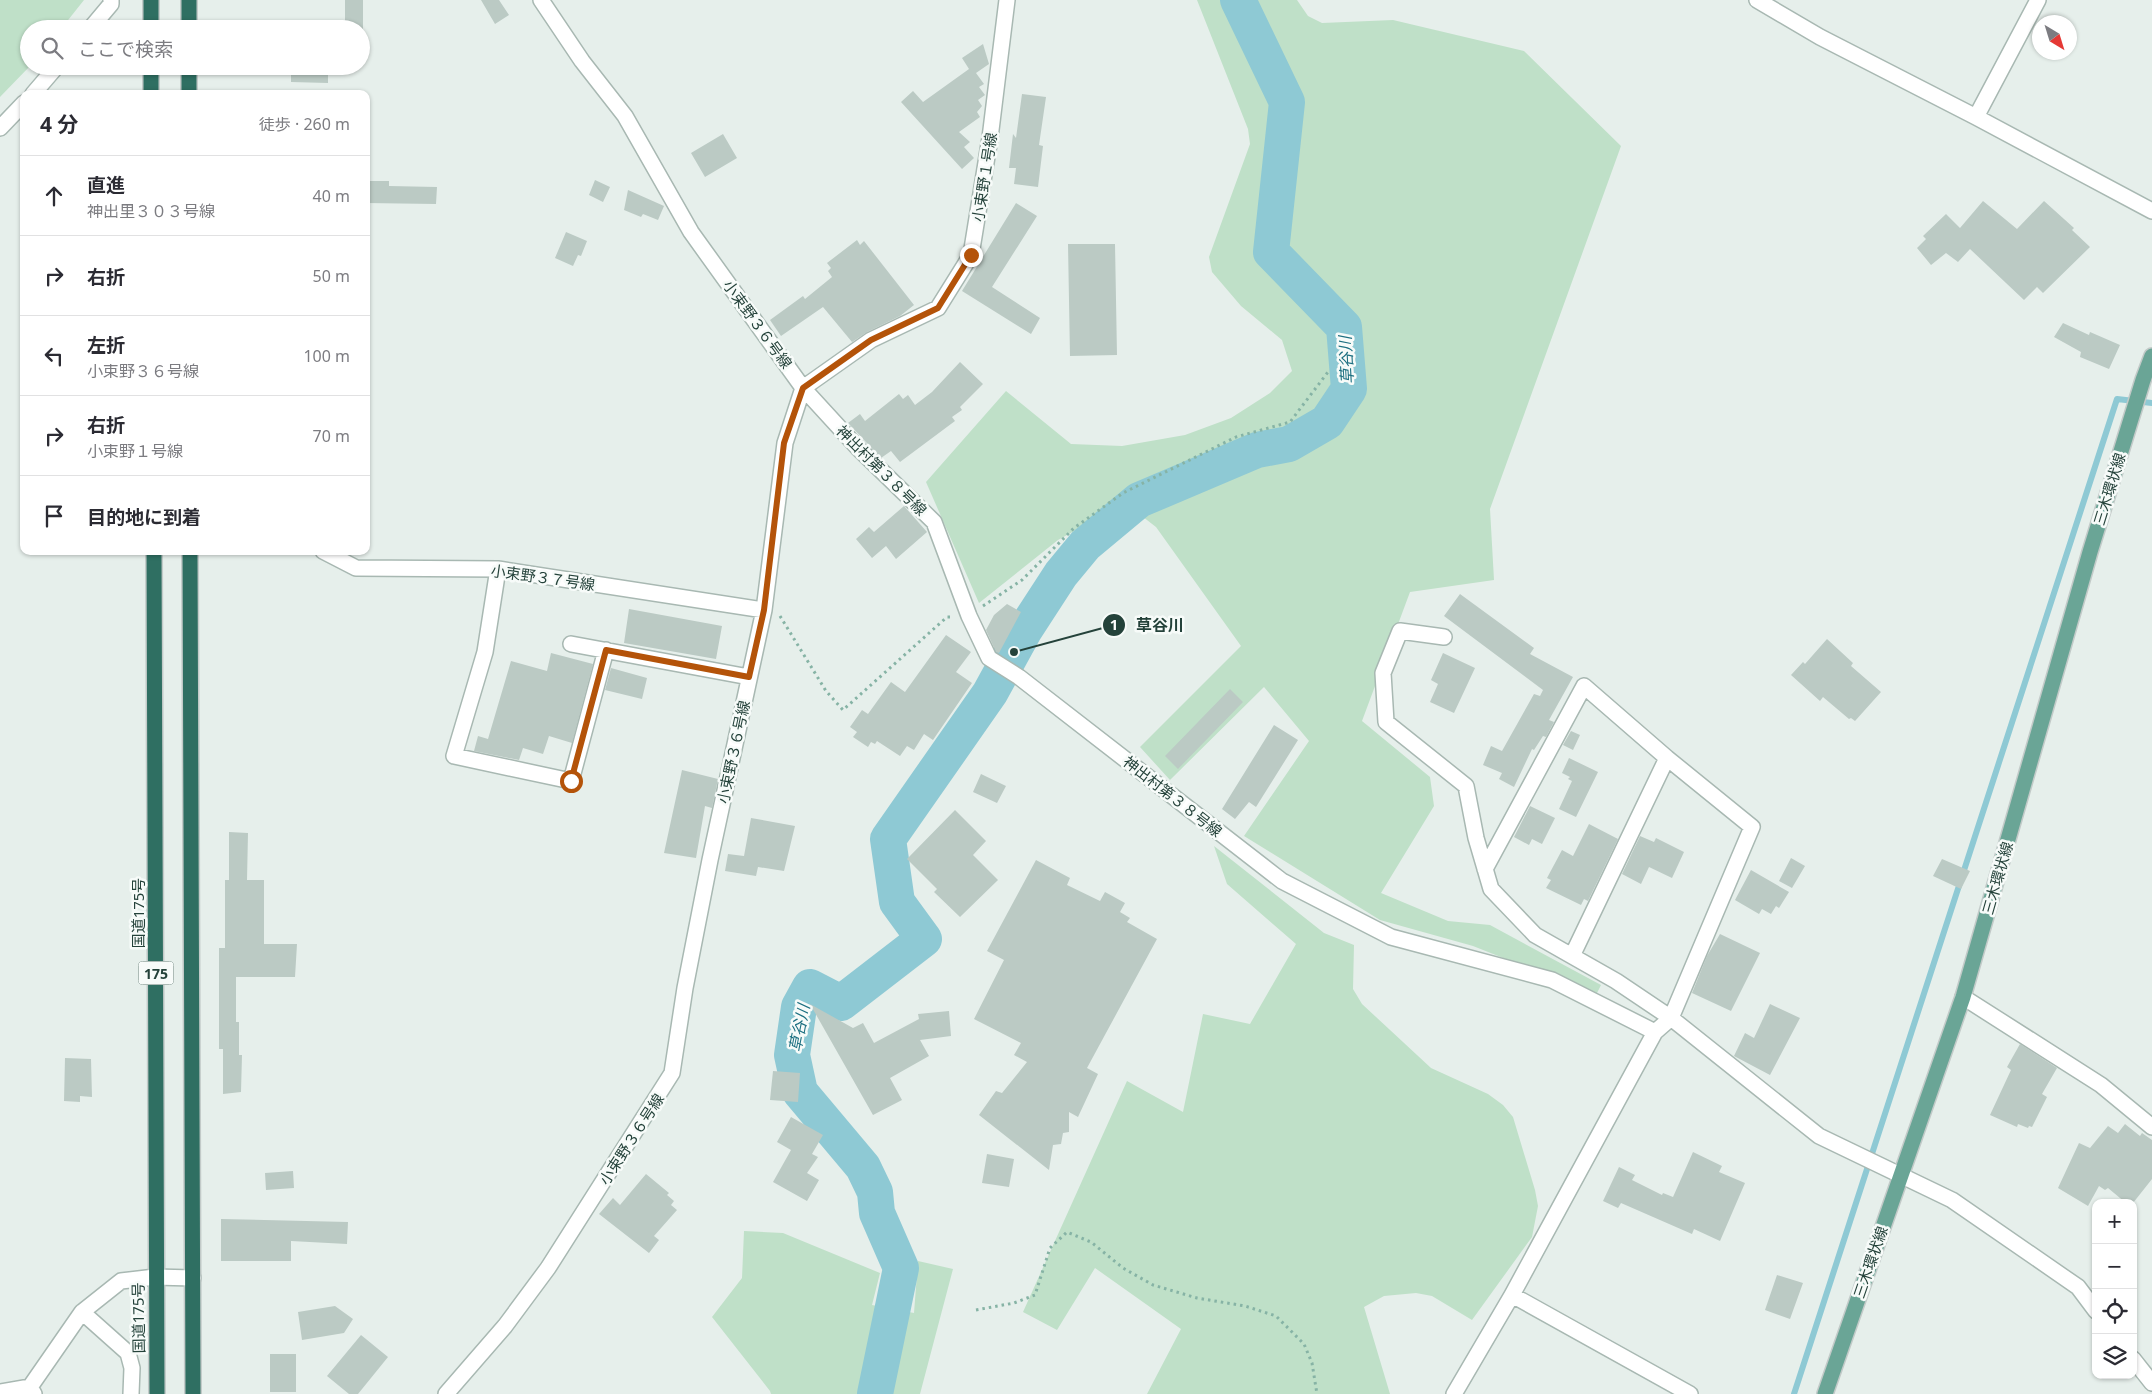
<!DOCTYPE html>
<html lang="ja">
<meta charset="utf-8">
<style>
:root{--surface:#fff;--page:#f2f2f3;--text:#2b2b33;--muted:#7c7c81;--line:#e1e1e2}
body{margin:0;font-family:"Noto Sans","Noto Sans JP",sans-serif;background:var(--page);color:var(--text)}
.controls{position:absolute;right:15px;bottom:15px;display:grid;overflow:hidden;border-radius:10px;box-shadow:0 1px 4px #0004}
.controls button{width:45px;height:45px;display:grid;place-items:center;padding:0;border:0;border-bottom:1px solid var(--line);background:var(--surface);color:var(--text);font:25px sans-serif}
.compass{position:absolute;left:2032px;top:15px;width:45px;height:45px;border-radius:50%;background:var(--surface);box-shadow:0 1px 4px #0004;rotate:142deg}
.stop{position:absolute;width:15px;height:15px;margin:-11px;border:4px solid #b45309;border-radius:50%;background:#fff}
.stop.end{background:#b45309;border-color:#fff;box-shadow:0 1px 5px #0008}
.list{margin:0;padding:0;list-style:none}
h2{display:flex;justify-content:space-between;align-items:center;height:65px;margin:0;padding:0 20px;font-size:21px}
h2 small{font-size:16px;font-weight:400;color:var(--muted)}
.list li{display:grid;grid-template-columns:32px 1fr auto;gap:15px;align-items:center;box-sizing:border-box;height:80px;padding:0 20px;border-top:1px solid var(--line)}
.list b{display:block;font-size:19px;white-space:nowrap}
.list p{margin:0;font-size:16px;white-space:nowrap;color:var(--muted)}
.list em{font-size:16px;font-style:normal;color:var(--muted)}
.icon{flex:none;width:28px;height:28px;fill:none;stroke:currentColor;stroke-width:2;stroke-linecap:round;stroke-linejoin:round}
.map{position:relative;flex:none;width:2152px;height:1394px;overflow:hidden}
.search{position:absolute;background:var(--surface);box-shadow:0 1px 4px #0004;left:20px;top:20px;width:350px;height:55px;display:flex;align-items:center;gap:12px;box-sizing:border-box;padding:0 18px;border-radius:28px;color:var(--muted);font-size:19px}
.panel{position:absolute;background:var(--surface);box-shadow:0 1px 4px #0004;left:20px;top:90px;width:350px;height:465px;border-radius:10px}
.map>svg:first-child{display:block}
</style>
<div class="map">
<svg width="2152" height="1394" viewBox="0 0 2152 1394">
<rect width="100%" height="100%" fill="#e6efeb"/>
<!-- green -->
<path fill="#bfe0c8" d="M0,0H84L61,29H29L30,66L0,97Z
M1197,0H1297L1308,16L1322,23L1393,20L1524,51L1621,146L1490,509L1494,580L1410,592L1362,721L1430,777L1434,806L1381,893L1448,921L1490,925L1601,985L1596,995L1473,946L1380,920L1244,836L1309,741L1264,687L1170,780L1140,747L1241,646L1156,527L1125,503L1058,540L979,603L926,482L1006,391L1071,444L1122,446L1185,435L1231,418L1270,393L1292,371L1282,340L1241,306L1212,272L1209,257L1250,144L1248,129Z
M1214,846L1324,933L1354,945L1353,989L1362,1004L1431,1068L1488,1094L1503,1105L1513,1117L1535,1190L1538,1206L1532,1237L1472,1320L1432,1296L1416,1293L1384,1296L1364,1307L1390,1394H1147L1181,1329L1095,1268L1057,1330L1023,1312L1127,1081L1183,1112L1203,1014L1250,1024L1296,944L1227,884Z
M744,1231L783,1233L880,1273L872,1305L914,1313L918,1261L953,1269L920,1394H771L770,1391L712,1317L742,1278Z"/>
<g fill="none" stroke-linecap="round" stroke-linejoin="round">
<!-- stream -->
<path stroke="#8ec9d4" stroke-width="6" d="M1794,1394L2117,399L2152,403"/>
<!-- river -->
<path stroke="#8ec9d4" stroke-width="36" d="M875,1394L901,1268L877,1213L875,1192L863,1167L800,1092L792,1055L799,1007L810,987L841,1003L924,939L897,902L888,839L990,693L1024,631L1061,574L1085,545L1139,500L1257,450L1289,444L1327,422L1349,389L1344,327L1271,252L1287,102L1238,0"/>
</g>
<!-- building -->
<path fill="#bbcac4" d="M345,0H363V29H345Z
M481,0H499L509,15L495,24Z
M983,44L989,64L976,73L984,84L979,87L985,95L978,100L982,106L977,112L980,117L959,132L970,142L964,147L974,158L962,169L901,102L913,91L923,102L969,69L962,58Z
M291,66H328V83L291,82Z
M1022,94L1046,97L1039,145L1043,146L1038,187L1014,184L1016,168H1009L1013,134L1016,138Z
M723,134L737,158L705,177L691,153Z
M595,180L610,187L603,202L589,195Z
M366,181H389V186L437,187L436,204L366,203Z
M628,190L664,206L658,220L643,214L641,217L624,210Z
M1983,201L2017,229L2044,201L2074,228L2072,230L2090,247L2043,293L2037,287L2024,300L1970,249L1958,262L1946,253L1931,265L1917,248L1926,239L1923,236L1946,214L1960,228Z
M1016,203L1037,216L992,287L1040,318L1031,334L962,291Z
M566,232L587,241L581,256L578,255L573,266L555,258Z
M857,240L860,245L864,241L914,305L900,316L867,332L852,342L823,307L781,336L770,320L803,296L805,299L832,277L828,271L831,268L827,263Z
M1068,244H1115L1117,355L1070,356Z
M2063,323L2089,335L2090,332L2120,345L2109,369L2080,357L2081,352L2054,337Z
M960,362L983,384L960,407L962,410L952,417L955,421L900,462L891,451L881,458L848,423L860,414L865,421L899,394L903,399L908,395L915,405L932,392Z
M904,506L927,532L896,559L886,546L872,558L856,539L869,527L874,532Z
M1460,594L1534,648L1530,654L1573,677L1549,720L1554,722L1546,737L1543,736L1534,750L1532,749L1514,787L1499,779L1502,773L1483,765L1491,746L1502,751L1534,694L1540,696L1543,690L1444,616Z
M1007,604L1021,612L999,653L996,652L986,630L994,615Z
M629,609L722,626L716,659L624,643Z
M946,635L971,652L956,672L972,683L933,740L924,734L914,750L907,746L900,756L877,741L875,744L871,742L868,747L853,737L857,732L850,727L862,710L868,714L891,682L905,692Z
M1827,639L1853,663L1851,666L1881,692L1855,721L1851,718L1849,719L1823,697L1820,701L1791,675L1803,662L1805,664Z
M551,653L593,664L572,743L549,736L543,754L523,748L519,760L474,751L478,736L488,739L511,661L547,671Z
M1443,653L1475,668L1454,713L1430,702L1438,684L1431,680Z
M611,668L647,678L642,699L605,690Z
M1230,689L1243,702L1178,769L1165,756Z
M1274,725L1298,740L1256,807L1249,802L1235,819L1222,809Z
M1571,731L1580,735L1573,750L1563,745Z
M1569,758L1598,772L1576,817L1559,809L1572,781L1568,779L1570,777L1562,773Z
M682,770L718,779L712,808L705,806L696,858L664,853Z
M981,774L1006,786L997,803L973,792Z
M1530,806L1555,818L1542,844L1532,839L1529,845L1514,837Z
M955,810L986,841L973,855L998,880L960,917L934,892L937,889L907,859Z
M751,818L795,826L784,871L758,867L756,876L725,871L728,854L744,856Z
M1589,824L1618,839L1588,901L1584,899L1581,905L1546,888L1551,880L1547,878L1562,850L1573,856Z
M229,832L248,833L247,880H264V944H297L295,977H236V1022H239V1055H242L241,1092L223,1094V1049H219V948H225V880H229Z
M1640,836L1654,842L1656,838L1684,852L1672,878L1649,867L1641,884L1622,874Z
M1791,858L1805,866L1792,888L1779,881Z
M1942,859L1970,871L1961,889L1933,876Z
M1036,860L1070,878L1067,885L1100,901L1105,892L1125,903L1120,912L1130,918L1127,922L1157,939L1087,1068L1098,1074L1078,1117L1069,1112V1132L1063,1133L1061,1144L1053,1145L1049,1170L979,1115L996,1091L1002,1093L1027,1062L1014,1055L1021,1043L974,1019L1004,960L987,951Z
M1751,870L1789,892L1779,908L1776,906L1771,914L1762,909L1759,914L1735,900Z
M1720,934L1760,953L1731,1011L1692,993L1707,956Z
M810,1004L853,1028L863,1023L874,1043L919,1019L918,1014L949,1011L951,1036L920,1040L929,1056L890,1078L902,1100L873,1115Z
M1770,1004L1800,1018L1770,1075L1734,1056L1745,1033L1754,1038Z
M2020,1044L2057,1068L2042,1094L2047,1097L2032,1127L2029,1126L2028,1128L2018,1124L2017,1127L1990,1115L2011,1070L2007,1067Z
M65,1058L91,1059L92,1097L80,1096V1102L64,1101Z
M773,1071L800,1073L798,1102L770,1100Z
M791,1117L823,1135L812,1154L818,1157L807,1173L819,1180L807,1201L773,1182L791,1150L777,1142Z
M2125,1124L2140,1136L2142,1133L2152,1140V1179L2133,1203H2126L2108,1188L2105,1190L2099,1186L2088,1206L2058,1188L2079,1143L2090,1148L2108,1126L2118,1133Z
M1693,1152L1722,1166L1719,1172L1745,1183L1720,1241L1694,1229L1692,1234L1621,1203L1618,1208L1603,1201L1619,1167L1635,1175L1632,1180L1662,1195L1663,1193L1673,1197Z
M987,1154L1014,1159L1009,1187L982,1183Z
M293,1171L294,1188L266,1190L265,1173Z
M646,1174L669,1193L667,1195L674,1201L671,1205L677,1210L654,1236L659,1240L649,1253L599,1214L613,1198L620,1205Z
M221,1219L348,1222L347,1244L291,1241V1261H221Z
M1777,1275L1803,1283L1790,1319L1765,1310Z
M335,1306L353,1319L344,1333L302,1340L298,1312Z
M361,1335L388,1357L358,1394H349L327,1376Z
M270,1354H296V1392H270Z"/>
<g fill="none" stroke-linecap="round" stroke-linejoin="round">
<defs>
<path id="minor" d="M1007,0L990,138L971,255L938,308L871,340L803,388L858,448L934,522L969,616L989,658L1019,677L1282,881L1391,937L1552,980L1655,1032L1671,1018L1752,827L1667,758L1584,686L1485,869
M1757,0L1820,37L1976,117L2152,211
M90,29L111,4V0
M33,94L57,66
M1976,117L2038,0
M0,128L24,103
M323,551L356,568L498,569L764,610
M498,569L485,652L454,756L571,781L606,650
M1444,637L1400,631L1383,673L1386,722L1466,786L1476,838L1491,889L1535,935L1616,981L1671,1018L1819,1136L1952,1200L2078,1287L2096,1311
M571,644L749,677
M1572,956L1667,758
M1963,997L2101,1085L2152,1127
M1512,1295L1690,1394
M2133,1359L2152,1383
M30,1387L82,1312
M0,1392L30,1387L34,1394
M131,1394L132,1368L128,1353L82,1312L121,1281L155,1277L193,1278
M446,1394L505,1326L548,1268L672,1073L685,988L710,860L764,610L785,443L803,388L691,232L625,116L582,61L541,0
M1454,1394L1512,1295L1655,1032"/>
<path id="major" d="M1825,1394L1963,997L2090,552L2143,380L2152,356"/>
<path id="highway" d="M151,0V29
M189,0V29
M151,66V94
M189,66V94
M154,551L157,1394
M190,551L193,1394"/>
</defs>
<!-- minor casing -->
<use href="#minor" stroke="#a8b8b2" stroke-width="18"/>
<!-- major casing -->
<use href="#major" stroke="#c2cac8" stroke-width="18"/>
<!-- highway casing -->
<use href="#highway" stroke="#c2cac8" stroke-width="18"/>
<!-- path -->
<path stroke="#86b3a5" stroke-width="3" stroke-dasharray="2.5 4" stroke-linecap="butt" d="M983,606L1022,580L1074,528L1123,493L1236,437L1290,422L1328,372
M780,616L826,691L843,710L947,617H952
M976,1310L1014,1303L1035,1295L1050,1248L1067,1232L1091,1242L1123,1268L1153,1285L1197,1298L1245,1306L1276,1316L1304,1344L1312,1363L1317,1394"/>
<!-- minor -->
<use href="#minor" stroke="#fff" stroke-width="15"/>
<!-- major -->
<use href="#major" stroke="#6aa596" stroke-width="15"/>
<!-- highway -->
<use href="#highway" stroke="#2f6f62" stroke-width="15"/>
</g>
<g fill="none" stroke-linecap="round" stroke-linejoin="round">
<!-- route -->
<path stroke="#b45309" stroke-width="6" d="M571,781L606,650L749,677L764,610L784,443L803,388L871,340L938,308L971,255"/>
</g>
<g text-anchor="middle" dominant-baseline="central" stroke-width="5" stroke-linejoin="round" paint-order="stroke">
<!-- shield labels -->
<rect fill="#f7fbf9" stroke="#637a73" stroke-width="1" x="138.5" y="961.5" width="35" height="23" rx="4"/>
<g font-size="14" font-weight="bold" fill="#24423a">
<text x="156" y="973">175</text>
</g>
<!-- street labels -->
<g font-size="15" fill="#24423a" stroke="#f7fbf9">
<text transform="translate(984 177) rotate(-81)">小束野１号線</text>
<text transform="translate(758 324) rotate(54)">小束野３６号線</text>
<text transform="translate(882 470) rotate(45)">神出村第３８号線</text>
<text transform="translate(2109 489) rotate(-73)">三木環状線</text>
<text transform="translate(543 577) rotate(8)">小束野３７号線</text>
<text transform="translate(733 752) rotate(-78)">小束野３６号線</text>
<text transform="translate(1173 796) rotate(38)">神出村第３８号線</text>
<text transform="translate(1997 878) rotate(-74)">三木環状線</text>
<text transform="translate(138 913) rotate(-90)">国道175号</text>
<text transform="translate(631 1139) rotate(-57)">小束野３６号線</text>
<text transform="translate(1870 1262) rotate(-71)">三木環状線</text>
<text transform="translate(138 1318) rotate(-91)">国道175号</text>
</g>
<!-- water labels -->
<g font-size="16" font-style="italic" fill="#1c6f80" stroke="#f7fbf9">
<text transform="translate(1346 360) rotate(-93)">草谷川</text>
<text transform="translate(799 1028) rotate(-79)">草谷川</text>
</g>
</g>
<!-- callouts -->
<path fill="none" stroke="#24423a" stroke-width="2" d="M1014 652L1114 625"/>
<g fill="#24423a" stroke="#f7fbf9" stroke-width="2">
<circle cx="1014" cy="652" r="5"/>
<circle cx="1114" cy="625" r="12"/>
</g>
<g font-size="15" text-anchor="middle" font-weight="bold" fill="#fff">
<text x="1114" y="630">1</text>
</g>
<g font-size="16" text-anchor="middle" font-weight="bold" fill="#24423a" stroke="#f7fbf9" stroke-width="5" stroke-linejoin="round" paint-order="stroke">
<text x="1160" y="631">草谷川</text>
</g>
</svg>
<div class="controls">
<button>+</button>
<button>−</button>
<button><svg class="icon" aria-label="locate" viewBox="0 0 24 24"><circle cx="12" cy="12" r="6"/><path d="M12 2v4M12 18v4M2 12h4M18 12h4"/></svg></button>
<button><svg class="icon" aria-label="layers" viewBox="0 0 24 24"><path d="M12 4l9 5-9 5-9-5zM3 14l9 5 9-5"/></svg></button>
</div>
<svg class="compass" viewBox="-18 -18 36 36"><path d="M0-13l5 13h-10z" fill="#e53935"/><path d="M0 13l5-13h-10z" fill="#7c7c81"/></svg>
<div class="stop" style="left:571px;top:781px"></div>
<div class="stop end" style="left:971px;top:255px"></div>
<div class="search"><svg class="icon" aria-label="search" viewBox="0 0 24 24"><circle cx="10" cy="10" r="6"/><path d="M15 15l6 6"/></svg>ここで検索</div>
<section class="panel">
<h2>4 分<small>徒歩 · 260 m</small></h2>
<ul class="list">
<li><svg class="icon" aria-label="ahead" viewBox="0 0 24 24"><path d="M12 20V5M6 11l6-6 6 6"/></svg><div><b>直進</b><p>神出里３０３号線</p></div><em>40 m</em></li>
<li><svg class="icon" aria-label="right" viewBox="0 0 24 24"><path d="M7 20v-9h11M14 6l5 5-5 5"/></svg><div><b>右折</b></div><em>50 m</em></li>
<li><svg class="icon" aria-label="left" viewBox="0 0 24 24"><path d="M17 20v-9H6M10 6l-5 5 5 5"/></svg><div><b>左折</b><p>小束野３６号線</p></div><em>100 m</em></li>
<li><svg class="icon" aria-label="right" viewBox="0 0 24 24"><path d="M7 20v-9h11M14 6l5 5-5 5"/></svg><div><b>右折</b><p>小束野１号線</p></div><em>70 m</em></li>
<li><svg class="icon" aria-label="arrive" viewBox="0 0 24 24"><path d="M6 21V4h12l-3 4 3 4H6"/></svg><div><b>目的地に到着</b></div></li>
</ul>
</section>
</div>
